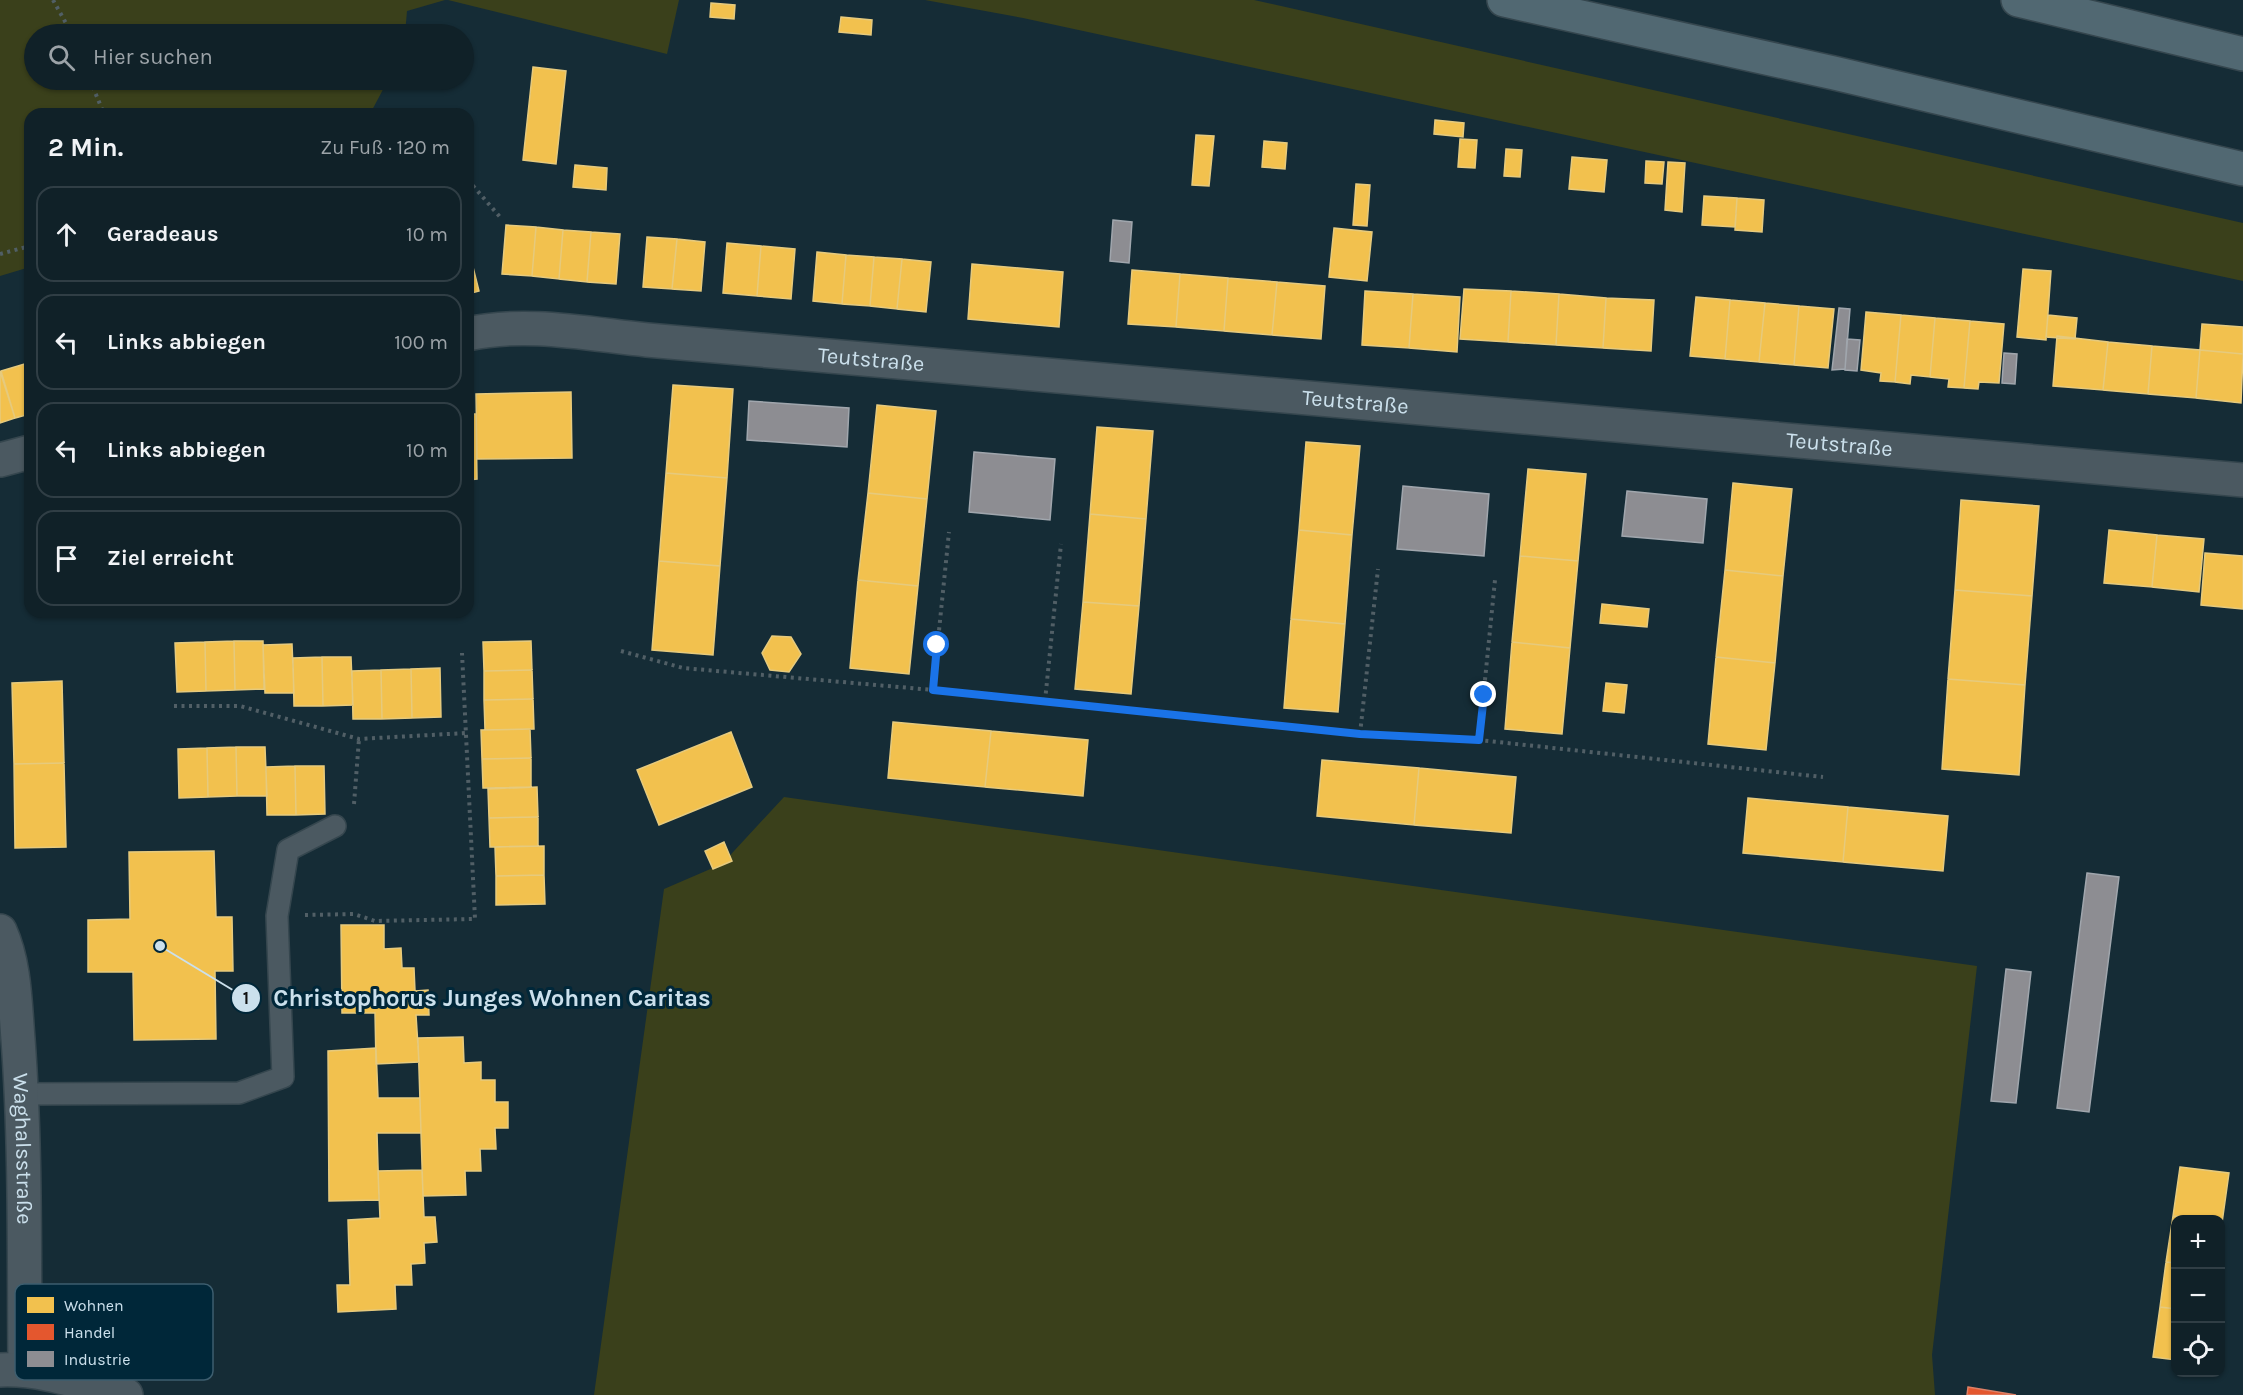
<!DOCTYPE html>
<html lang="de">
<meta charset="utf-8">
<style>
:root{--surface:#102128;--page:#1e2e34;--text:#f1f3f6;--muted:#9ca3a8;--line:#303e45}
body{margin:0;font-family:Karla,sans-serif;background:var(--page);color:var(--text)}
.controls{position:absolute;right:18px;bottom:18px;display:grid;overflow:hidden;border-radius:12px;box-shadow:0 2px 4px #0004}
.controls button{width:54px;height:54px;display:grid;place-items:center;padding:0;border:0;border-bottom:2px solid var(--line);background:var(--surface);color:var(--text);font:30px sans-serif}
.stop{position:absolute;width:18px;height:18px;margin:-14px;border:4px solid #1a73e8;border-radius:50%;background:#fff}
.stop.end{background:#1a73e8;border-color:#fff;box-shadow:0 2px 6px #0008}
.list{margin:0;padding:0;list-style:none}
h2{display:flex;justify-content:space-between;align-items:center;height:78px;margin:0;padding:0 24px;font-size:26px}
h2 small{font-size:20px;font-weight:400;color:var(--muted)}
.list li{display:grid;grid-template-columns:39px 1fr auto;gap:18px;align-items:center;box-sizing:border-box;height:96px;margin:0 12px 12px;padding:0 12px;border:2px solid var(--line);border-radius:18px}
.list b{display:block;font-size:22px;white-space:nowrap}
.list em{font-size:20px;font-style:normal;color:var(--muted)}
.icon{flex:none;width:33px;height:33px;fill:none;stroke:currentColor;stroke-width:2;stroke-linecap:round;stroke-linejoin:round}
.map{position:relative;flex:none;width:2243px;height:1395px;overflow:hidden}
.search{position:absolute;background:var(--surface);box-shadow:0 2px 4px #0004;left:24px;top:24px;width:450px;height:66px;display:flex;align-items:center;gap:15px;box-sizing:border-box;padding:0 21px;border-radius:33px;color:var(--muted);font-size:22px}
.panel{position:absolute;background:var(--surface);box-shadow:0 2px 4px #0004;left:24px;top:108px;width:450px;height:510px;border-radius:18px}
.map>svg:first-child{display:block}
</style>
<div class="map">
<svg width="2243" height="1395" viewBox="0 0 2243 1395">
<rect width="100%" height="100%" fill="#152c36"/>
<!-- green -->
<path fill="#3a401b" d="M0,0H445L407,11L405,34H34V80H388L370,114H30V267L0,276Z
M448,0H679L667,54Z
M925,0H1254L2243,223V281L1023,18Z
M784,797L1977,966L1932,1355L1935,1395H594L664,889L722,864Z"/>
<!-- homes -->
<path fill="#f2c14e" stroke="#e6ca7d" stroke-width="1.5" d="M711,3L735,5L734,19L710,17Z
M841,17L872,20L871,35L839,32Z
M533,67L566,71L556,164L523,160Z
M1435,120L1464,123L1463,137L1434,134Z
M1196,135L1214,136L1209,186L1192,185Z
M1460,139L1477,140L1475,168L1458,167Z
M1264,141L1287,143L1285,169L1262,167Z
M1506,149L1522,150L1520,177L1504,176Z
M1572,157L1607,160L1604,192L1569,189Z
M1646,161L1664,162L1662,184L1645,183Z
M1668,162L1685,163L1682,212L1665,210Z
M575,165L607,168L606,190L573,187Z
M1356,184L1370,185L1367,226L1353,225Z
M1704,196L1737,198L1735,227L1702,225Z
M1737,198L1764,200L1762,232L1735,230Z
M506,225L536,227L532,276L502,274Z
M536,227L563,230L559,279L532,276Z
M1334,228L1372,232L1367,281L1329,277Z
M563,230L591,232L587,282L559,279Z
M591,232L620,234L616,284L587,282Z
M647,237L677,239L672,289L643,287Z
M677,239L705,242L701,291L672,289Z
M727,243L761,246L757,296L723,293Z
M761,246L795,249L791,299L757,296Z
M468,247L479,291L468,294Z
M817,252L846,255L842,304L813,301Z
M846,255L874,257L870,306L842,304Z
M874,257L902,259L897,309L870,306Z
M902,259L931,262L926,312L897,309Z
M972,264L1063,272L1059,327L968,319Z
M2023,269L2051,271L2046,340L2017,337Z
M1132,270L1180,274L1176,327L1128,324Z
M1180,274L1228,278L1224,331L1176,327Z
M1228,278L1277,282L1272,335L1224,331Z
M1277,282L1325,286L1321,339L1272,335Z
M1464,289L1511,291L1508,342L1460,339Z
M1365,291L1413,294L1409,348L1362,345Z
M1511,291L1559,294L1556,345L1508,342Z
M1413,294L1460,297L1457,352L1409,348Z
M1559,294L1606,298L1603,348L1556,345Z
M1696,297L1730,300L1725,359L1690,356Z
M1606,298L1654,300L1651,351L1603,348Z
M1730,300L1765,303L1759,362L1725,359Z
M1765,303L1799,306L1794,365L1759,362Z
M1799,306L1834,309L1828,368L1794,365Z
M1866,312L1901,315L1895,382L1880,381L1881,373L1861,370Z
M1901,315L1935,318L1930,377L1911,375L1910,384L1895,382Z
M2048,315L2077,318L2075,339L2046,337Z
M1935,318L1970,321L1964,388L1948,387L1949,379L1930,377Z
M1970,321L2004,324L1999,383L1979,382L1978,389L1964,388Z
M2202,324L2243,327V354L2200,350Z
M2057,336L2108,342L2103,390L2053,386Z
M2108,342L2152,346L2148,394L2103,390Z
M2152,346L2200,350L2196,398L2148,394Z
M2200,350L2243,354L2241,403L2196,398Z
M30,355V414L15,418L1,371L28,363L26,356Z
M0,371L15,418L0,423Z
M673,385L733,389L727,478L666,473Z
M571,392L572,458L477,459L476,394Z
M877,405L936,411L927,499L868,493Z
M468,414H476L477,479L468,480Z
M1097,427L1153,431L1146,519L1090,514Z
M1306,442L1360,446L1352,535L1299,530Z
M1528,469L1586,474L1578,561L1520,556Z
M666,473L727,478L720,566L659,561Z
M1733,483L1792,489L1783,576L1725,570Z
M868,493L927,499L918,586L858,580Z
M1961,500L2039,506L2032,596L1955,590Z
M1090,514L1146,519L1139,606L1083,602Z
M1299,530L1352,535L1345,624L1291,619Z
M2109,530L2157,535L2152,587L2104,583Z
M2157,535L2204,539L2199,592L2152,587Z
M2205,553L2243,556V609L2201,605Z
M1520,556L1578,561L1570,648L1512,642Z
M659,561L720,566L713,655L652,650Z
M1725,570L1783,576L1775,663L1716,657Z
M858,580L918,586L909,674L850,668Z
M1955,590L2032,596L2025,685L1948,679Z
M1083,602L1139,606L1131,694L1075,689Z
M1602,604L1649,609L1647,627L1600,623Z
M1291,619L1345,624L1338,712L1284,708Z
M772,636L791,637L801,654L789,672L770,670L762,653Z
M234,641H263L264,689L235,690Z
M234,641L235,690L206,691L205,642Z
M531,641L532,670L484,671L483,642Z
M205,642L206,691L177,692L175,643Z
M1512,642L1570,648L1562,734L1505,729Z
M292,644L294,693H265L263,645Z
M322,657H351L353,705L323,706Z
M322,657L323,706H294L293,658Z
M1716,657L1775,663L1766,750L1708,744Z
M440,668L441,717L412,718L411,669Z
M411,669L412,718L382,719L381,670Z
M381,670L382,719H353L352,671Z
M532,670L533,699L484,700V671Z
M1948,679L2025,685L2019,775L1942,769Z
M62,681L64,763L14,764L12,683Z
M1606,683L1627,685L1624,713L1603,711Z
M533,699L534,729L485,730L484,700Z
M893,722L991,731L985,787L888,778Z
M530,729L531,758L482,759L481,730Z
M991,731L1088,740L1083,796L985,787Z
M731,732L752,787L659,825L637,770Z
M236,747H265L267,796H237Z
M236,747L237,796L208,797L207,748Z
M207,748L208,797L179,798L178,749Z
M531,758V787L483,788L482,759Z
M1322,760L1419,768L1414,825L1317,816Z
M64,763L66,847L15,848L14,764Z
M295,766H324L325,814L296,815Z
M295,766L296,815H267L266,767Z
M1419,768L1516,777L1511,833L1414,825Z
M537,787L538,817L489,818L488,789Z
M1748,798L1848,807L1843,862L1743,853Z
M1848,807L1948,816L1943,871L1843,862Z
M538,817V846L490,847L489,818Z
M724,842L732,861L713,869L705,851Z
M544,846V875L496,876L495,847Z
M214,851L216,917H232L233,971H215L216,1039L134,1040L133,972H88V920L130,919L129,852Z
M544,875L545,904L496,905V876Z
M341,925H384V949L401,948L402,968H414L415,991L428,990L429,1015H416L419,1062L376,1064L375,1013H342Z
M463,1037L464,1063L481,1062V1080H495V1102H508V1128H495L496,1149H480L481,1171H465L466,1195L423,1196L418,1038Z
M376,1048L378,1098H420L421,1133H377L379,1200L329,1201L328,1051Z
M2180,1167L2229,1173L2222,1223L2220,1220L2173,1216Z
M422,1170L424,1217H435L437,1242L424,1243L425,1263L411,1264L412,1285H395L396,1309L338,1312L337,1285H350L348,1220L380,1218L378,1171Z
M2173,1216L2199,1220H2176V1263L2166,1262Z
M2166,1262L2176,1263V1309L2160,1307Z
M2160,1307L2176,1309V1360L2153,1357Z"/>
<!-- shops -->
<path fill="#e4572e" stroke="#dc8067" stroke-width="1.5" d="M1968,1387L2016,1395H1967Z"/>
<!-- industry -->
<path fill="#8d8d92" stroke="#a0a6ad" stroke-width="1.5" d="M1113,220L1132,222L1129,263L1110,261Z
M1839,308L1850,309L1845,369L1832,370Z
M1847,339L1860,340L1857,371L1845,370Z
M2004,353L2017,354L2015,384L2002,383Z
M749,401L849,408L847,447L747,440Z
M974,452L1055,459L1050,520L969,512Z
M1403,486L1489,494L1484,556L1397,549Z
M1627,491L1707,499L1703,543L1622,536Z
M2087,873L2119,877L2089,1112L2057,1108Z
M2006,969L2031,972L2016,1103L1991,1101Z"/>
<g fill="none" stroke-linecap="round" stroke-linejoin="round">
<defs>
<path id="service" d="M22,1094L239,1093L283,1077L277,916L288,850L335,826"/>
<g id="minor">
<path id="s1" d="M468,334C526,321 588,334 647,340L2243,480"/>
<path d="M0,460L30,452"/>
<path id="s2" d="M0,931C15,964 15,1003 18,1039C26,1148 24,1259 25,1369"/>
<path d="M0,1370C44,1368 83,1384 126,1395"/>
</g>
<path id="motorway" d="M1504,0L1834,73L2243,169
M2018,0L2243,54"/>
</defs>
<!-- service casing -->
<use href="#service" stroke="#35464e" stroke-width="24"/>
<!-- minor casing -->
<use href="#minor" stroke="#35464e" stroke-width="36"/>
<!-- motorway casing -->
<use href="#motorway" stroke="#35464e" stroke-width="36"/>
<!-- path -->
<path stroke="#515f66" stroke-width="4" stroke-dasharray="3 4.5" stroke-linecap="butt" d="M53,0L72,34
M90,80L104,114
M468,180L500,217
M0,254L30,246
M621,651L683,668L933,690L1360,734L1479,740L1823,777
M933,690L949,532
M1045,701L1061,544
M174,706H240L359,739L466,733
M1360,734L1378,569
M1479,740L1495,580
M354,804L359,739
M305,915L354,914L375,921L475,919L462,653"/>
<!-- service -->
<use href="#service" stroke="#4b5961" stroke-width="21"/>
<!-- minor -->
<use href="#minor" stroke="#4b5961" stroke-width="33"/>
<!-- motorway -->
<use href="#motorway" stroke="#516872" stroke-width="33"/>
</g>
<g fill="none" stroke-linecap="round" stroke-linejoin="round">
<!-- route -->
<path stroke="#1a73e8" stroke-width="8" d="M937,645L933,690L1360,734L1479,740L1484,695"/>
</g>
<g text-anchor="middle" dominant-baseline="central" stroke-width="6" stroke-linejoin="round" paint-order="stroke">
<!-- street labels -->
<g font-size="22" fill="#cbe0ec" stroke="#002739">
<text stroke="none"><textPath href="#s1" startOffset="405">Teutstraße</textPath></text>
<text stroke="none"><textPath href="#s1" startOffset="891">Teutstraße</textPath></text>
<text stroke="none"><textPath href="#s1" startOffset="1377">Teutstraße</textPath></text>
<text stroke="none"><textPath href="#s2" startOffset="220">Waghalsstraße</textPath></text>
</g>
</g>
<!-- legend -->
<rect x="15" y="1284" width="198" height="96" rx="9" fill="#002739" stroke="#3d5e6f" stroke-width="1.5"/>
<rect x="27" y="1297" width="27" height="16" fill="#f2c14e"/>
<rect x="27" y="1324" width="27" height="16" fill="#e4572e"/>
<rect x="27" y="1351" width="27" height="16" fill="#8d8d92"/>
<g font-size="16" fill="#cbe0ec">
<text x="64" y="1311">Wohnen</text>
<text x="64" y="1338">Handel</text>
<text x="64" y="1365">Industrie</text>
</g>
<!-- callouts -->
<path fill="none" stroke="#cbe0ec" stroke-width="2" d="M160 946L246 998"/>
<g fill="#cbe0ec" stroke="#002739" stroke-width="2">
<circle cx="160" cy="946" r="6"/>
<circle cx="246" cy="998" r="15"/>
</g>
<g font-size="18" text-anchor="middle" font-weight="bold" fill="#111">
<text x="246" y="1004">1</text>
</g>
<g font-size="24" text-anchor="middle" font-weight="bold" fill="#cbe0ec" stroke="#002739" stroke-width="6" stroke-linejoin="round" paint-order="stroke">
<text x="492" y="1006">Christophorus Junges Wohnen Caritas</text>
</g>
</svg>
<div class="controls">
<button>+</button>
<button>−</button>
<button><svg class="icon" aria-label="locate" viewBox="0 0 24 24"><circle cx="12" cy="12" r="6"/><path d="M12 2v4M12 18v4M2 12h4M18 12h4"/></svg></button>
</div>
<div class="stop" style="left:937px;top:645px"></div>
<div class="stop end" style="left:1484px;top:695px"></div>
<div class="search"><svg class="icon" aria-label="search" viewBox="0 0 24 24"><circle cx="10" cy="10" r="6"/><path d="M15 15l6 6"/></svg>Hier suchen</div>
<section class="panel">
<h2>2 Min.<small>Zu Fuß · 120 m</small></h2>
<ul class="list">
<li><svg class="icon" aria-label="ahead" viewBox="0 0 24 24"><path d="M12 20V5M6 11l6-6 6 6"/></svg><div><b>Geradeaus</b></div><em>10 m</em></li>
<li><svg class="icon" aria-label="left" viewBox="0 0 24 24"><path d="M17 20v-9H6M10 6l-5 5 5 5"/></svg><div><b>Links abbiegen</b></div><em>100 m</em></li>
<li><svg class="icon" aria-label="left" viewBox="0 0 24 24"><path d="M17 20v-9H6M10 6l-5 5 5 5"/></svg><div><b>Links abbiegen</b></div><em>10 m</em></li>
<li><svg class="icon" aria-label="arrive" viewBox="0 0 24 24"><path d="M6 21V4h12l-3 4 3 4H6"/></svg><div><b>Ziel erreicht</b></div></li>
</ul>
</section>
</div>
